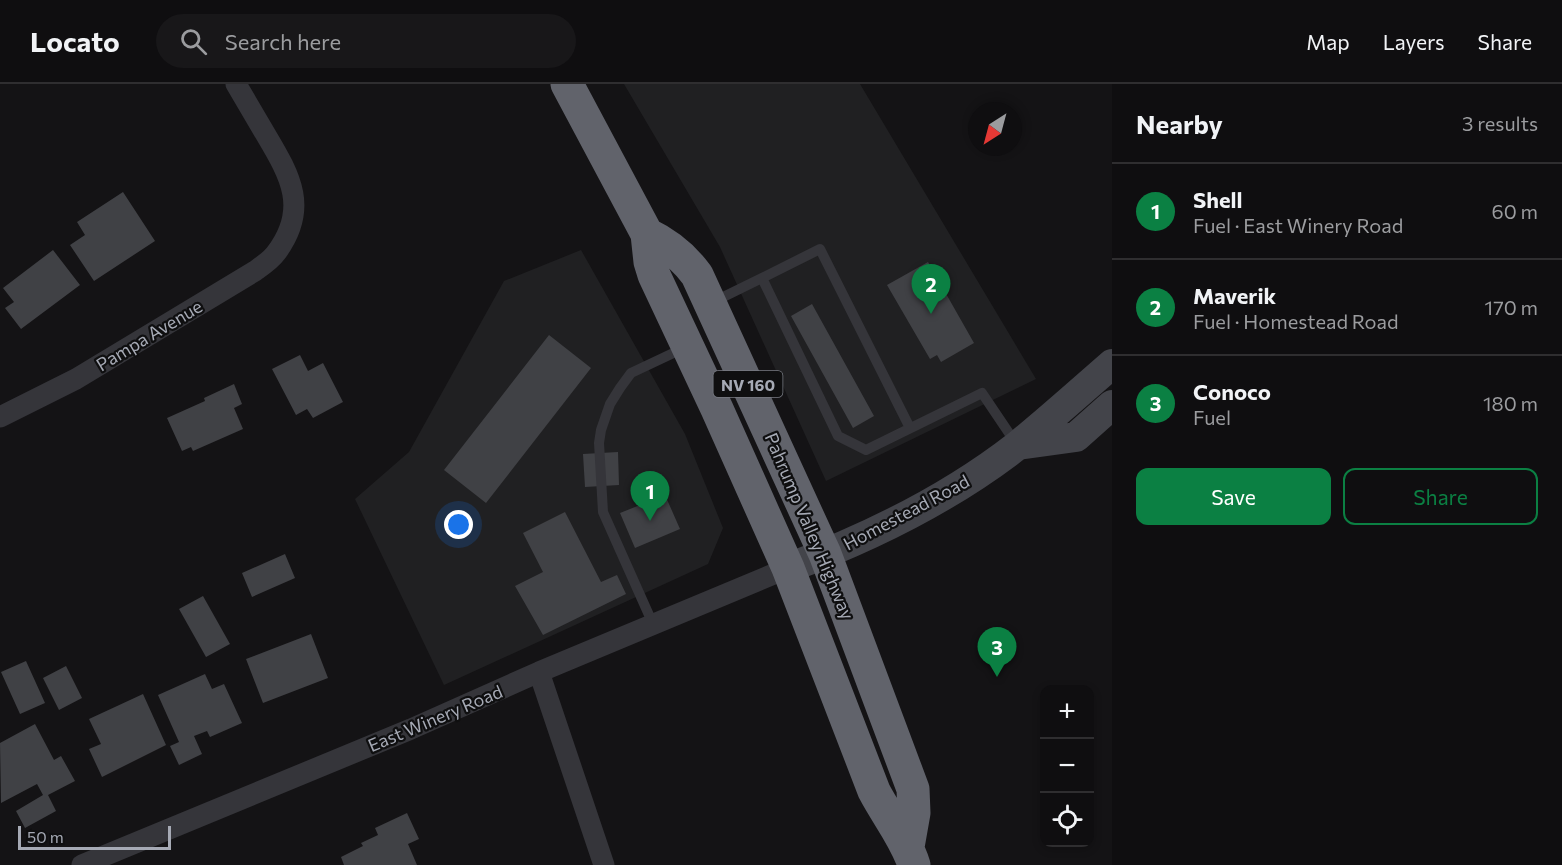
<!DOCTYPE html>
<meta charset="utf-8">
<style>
:root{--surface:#0f0e10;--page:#181719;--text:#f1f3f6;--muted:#9b9c9f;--line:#2f2e30;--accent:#0b8043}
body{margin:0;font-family:Commissioner,sans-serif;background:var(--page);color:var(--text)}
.controls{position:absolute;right:18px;bottom:18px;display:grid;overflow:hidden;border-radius:12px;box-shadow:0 3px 9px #0003}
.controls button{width:54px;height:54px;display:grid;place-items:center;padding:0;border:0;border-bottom:2px solid var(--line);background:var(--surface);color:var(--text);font:30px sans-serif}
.compass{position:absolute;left:968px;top:18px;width:54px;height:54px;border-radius:50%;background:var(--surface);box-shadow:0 3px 9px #0003;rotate:216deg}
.scale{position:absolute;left:18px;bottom:15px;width:153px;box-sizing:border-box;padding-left:6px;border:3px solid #a6aab5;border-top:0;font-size:16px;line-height:21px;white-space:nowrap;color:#a6aab5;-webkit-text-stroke:4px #0f0f10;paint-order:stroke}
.you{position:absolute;left:459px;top:441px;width:21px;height:21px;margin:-15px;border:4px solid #fff;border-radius:50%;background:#1a73e8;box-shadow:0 0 0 9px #1a73e833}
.badge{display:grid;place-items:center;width:39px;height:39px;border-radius:50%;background:var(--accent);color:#fff;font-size:20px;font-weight:700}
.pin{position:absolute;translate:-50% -50px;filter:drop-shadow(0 2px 3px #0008)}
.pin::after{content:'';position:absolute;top:32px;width:21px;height:18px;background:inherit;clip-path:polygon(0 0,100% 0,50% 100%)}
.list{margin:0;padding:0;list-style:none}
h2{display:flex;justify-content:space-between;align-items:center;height:78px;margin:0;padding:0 24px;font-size:26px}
h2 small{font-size:20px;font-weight:400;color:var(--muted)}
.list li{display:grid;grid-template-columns:39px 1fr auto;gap:18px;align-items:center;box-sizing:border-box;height:96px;padding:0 24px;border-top:2px solid var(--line)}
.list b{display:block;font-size:22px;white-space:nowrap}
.list p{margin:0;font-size:20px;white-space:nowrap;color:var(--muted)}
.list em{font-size:20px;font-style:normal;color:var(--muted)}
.actions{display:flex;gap:12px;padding:18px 24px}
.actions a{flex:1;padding:14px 0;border:2px solid var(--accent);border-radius:12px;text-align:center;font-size:21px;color:var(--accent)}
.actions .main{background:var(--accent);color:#fff}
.icon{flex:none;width:33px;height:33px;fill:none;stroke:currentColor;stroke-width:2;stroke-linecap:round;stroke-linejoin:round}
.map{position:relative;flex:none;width:1112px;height:781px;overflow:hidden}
header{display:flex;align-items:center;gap:36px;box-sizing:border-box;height:84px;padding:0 30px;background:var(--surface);border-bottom:2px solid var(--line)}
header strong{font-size:28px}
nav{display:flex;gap:33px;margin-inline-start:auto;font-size:21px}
.search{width:420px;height:54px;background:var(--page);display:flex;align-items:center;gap:15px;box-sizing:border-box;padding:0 21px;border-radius:33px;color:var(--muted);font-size:22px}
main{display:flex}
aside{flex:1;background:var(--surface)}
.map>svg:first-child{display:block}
</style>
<header>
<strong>Locato</strong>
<div class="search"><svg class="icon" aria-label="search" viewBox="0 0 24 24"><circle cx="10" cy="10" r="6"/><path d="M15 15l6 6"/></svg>Search here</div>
<nav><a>Map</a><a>Layers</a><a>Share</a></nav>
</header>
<main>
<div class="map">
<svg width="1112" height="781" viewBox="0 0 1112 781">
<rect width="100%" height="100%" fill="#141315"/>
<!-- built -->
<path fill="#202022" d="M624,0H860L1036,295L826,397L720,163Z
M581,166L685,350L723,444L708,480L444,601L355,415L409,368L504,197Z"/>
<!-- building -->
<path fill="#404145" d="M123,108L155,157L94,197L70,161L85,151L77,138Z
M53,166L80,201L21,245L5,224L14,218L3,204Z
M928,178L974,259L941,278L937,271L930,275L887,201Z
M812,220L874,332L853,344L791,232Z
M549,251L591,284L486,419L444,386Z
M300,271L308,287L323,279L343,318L313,334L307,325L296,331L272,285Z
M234,300L242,320L234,324L243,345L193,367L191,363L182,367L167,334L205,317L204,314Z
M618,368L619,401L585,403L583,370Z
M665,411L680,445L635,464L620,429Z
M565,428L601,498L617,491L626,510L543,551L515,502L543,488L523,449Z
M285,470L295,494L252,513L242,489Z
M203,512L230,560L206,573L179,525Z
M311,550L328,594L263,619L246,575Z
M26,577L45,619L20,630L1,588Z
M66,582L82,614L59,626L43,594Z
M205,590L212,605L224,600L242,639L210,653L207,647L194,652L202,670L179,681L170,662L179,658L158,611Z
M143,610L166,661L102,693L89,665L101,660L89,635Z
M35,640L54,676L61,672L75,697L48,711L56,727L25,744L16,727L43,711L37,700L1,719L0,659Z
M407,729L419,755L408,760L417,781H344L341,773L363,762L361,759L378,751L375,744Z"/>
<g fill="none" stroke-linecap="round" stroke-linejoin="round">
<!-- lane -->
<path stroke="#35353a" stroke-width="10" d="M762,194L820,165L910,344
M713,218L762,194L838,352L866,366L982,309L1017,361
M653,540L603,428L599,359L601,346L610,320L620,304L631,289L684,264"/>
<!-- street -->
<path stroke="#35353a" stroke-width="21" d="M0,333L76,295L255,187C262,182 271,176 276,169C309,125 291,93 266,51C256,34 246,17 236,0
M539,588L604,781
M82,781L411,645L539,588L788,484"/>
<!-- secondary -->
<path stroke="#43444a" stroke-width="30" d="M1018,361L1076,353L1112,321
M788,484C869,454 950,414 1018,361C1050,335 1081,307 1112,280"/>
<!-- highway -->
<path stroke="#61636b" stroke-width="33" d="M567,0L647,150L650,178L654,191L717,325L788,484L874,707C887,732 906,755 914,781
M647,150C668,160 683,172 697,191L825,470L913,705L914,729L908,763"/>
</g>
<g text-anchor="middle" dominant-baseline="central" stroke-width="4.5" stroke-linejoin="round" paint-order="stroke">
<!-- shield labels -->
<rect fill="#0f0f10" stroke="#797c84" stroke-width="1.5" x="713.5" y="287" width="69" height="26" rx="4.5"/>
<g font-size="16" font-weight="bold" fill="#a6aab5">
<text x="748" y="300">NV 160</text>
</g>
<!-- street labels -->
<g font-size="18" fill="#a6aab5" stroke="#0f0f10">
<text transform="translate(149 251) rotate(-31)">Pampa Avenue</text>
<text transform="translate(906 428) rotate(-28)">Homestead Road</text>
<text transform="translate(810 442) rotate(67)">Pahrump Valley Highway</text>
<text transform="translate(435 634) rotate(-23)">East Winery Road</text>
</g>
</g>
</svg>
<div class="controls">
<button>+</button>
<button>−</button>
<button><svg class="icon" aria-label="locate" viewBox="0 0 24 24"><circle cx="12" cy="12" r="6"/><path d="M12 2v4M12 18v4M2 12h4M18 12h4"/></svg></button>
</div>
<svg class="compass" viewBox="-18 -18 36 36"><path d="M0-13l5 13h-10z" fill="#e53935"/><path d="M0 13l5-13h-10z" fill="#9b9c9f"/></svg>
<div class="scale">50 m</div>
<div class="you"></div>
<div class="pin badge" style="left:650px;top:437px">1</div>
<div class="pin badge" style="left:931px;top:230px">2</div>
<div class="pin badge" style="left:997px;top:593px">3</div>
</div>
<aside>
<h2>Nearby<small>3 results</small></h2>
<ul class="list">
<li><span class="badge">1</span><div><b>Shell</b><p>Fuel · East Winery Road</p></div><em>60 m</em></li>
<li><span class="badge">2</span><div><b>Maverik</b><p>Fuel · Homestead Road</p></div><em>170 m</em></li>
<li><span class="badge">3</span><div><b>Conoco</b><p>Fuel</p></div><em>180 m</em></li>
</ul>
<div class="actions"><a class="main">Save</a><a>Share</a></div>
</aside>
</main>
